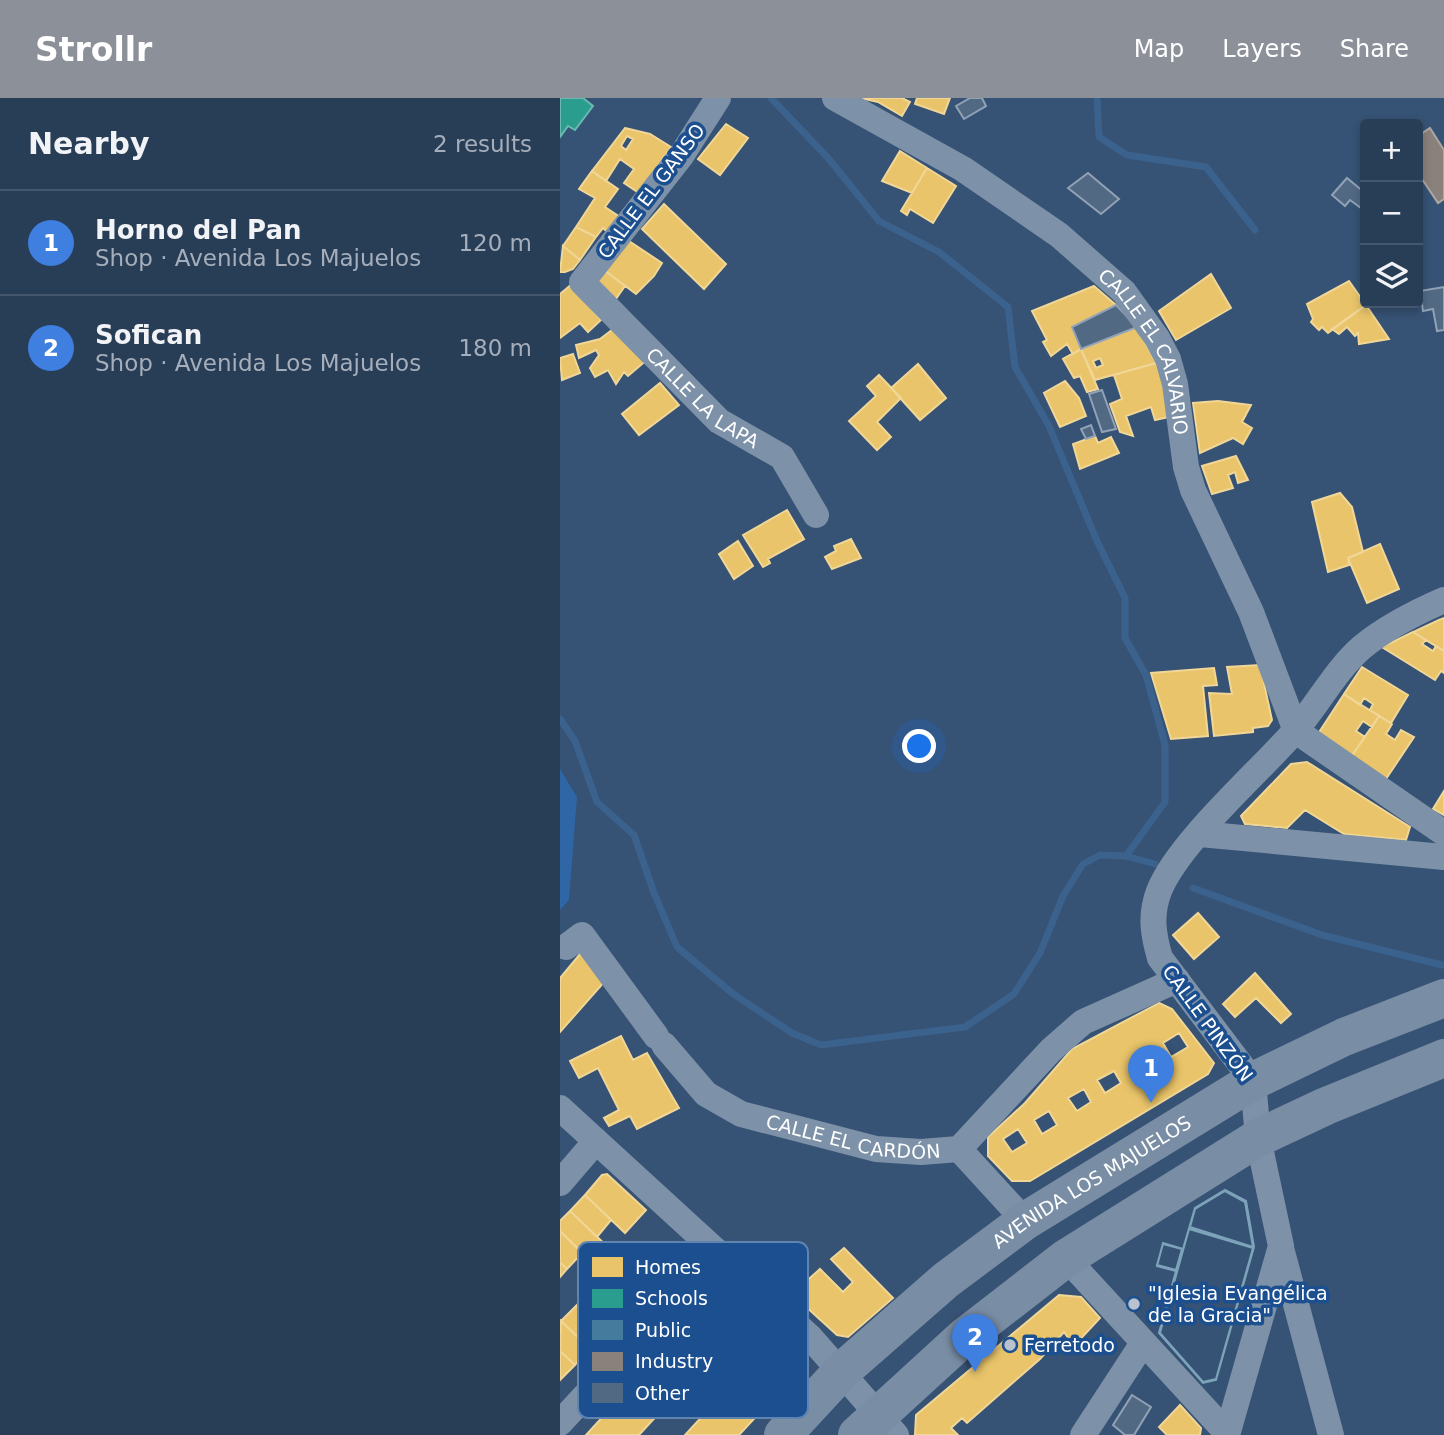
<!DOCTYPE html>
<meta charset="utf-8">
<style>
:root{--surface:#283e57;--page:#344961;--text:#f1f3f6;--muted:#a5aeba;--line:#44576d;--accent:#8c9099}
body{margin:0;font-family:"DejaVu Sans",sans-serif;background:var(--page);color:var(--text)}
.controls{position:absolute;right:21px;top:21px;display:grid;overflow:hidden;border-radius:7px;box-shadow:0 4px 10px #0003}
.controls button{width:63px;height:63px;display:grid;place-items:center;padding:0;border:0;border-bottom:2px solid var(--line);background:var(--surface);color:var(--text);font:35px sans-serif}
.you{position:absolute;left:360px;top:649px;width:24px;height:24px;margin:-18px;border:5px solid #fff;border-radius:50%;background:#1a73e8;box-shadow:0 0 0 10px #1a73e833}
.badge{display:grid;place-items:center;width:46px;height:46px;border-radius:50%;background:var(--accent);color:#fff;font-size:23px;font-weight:700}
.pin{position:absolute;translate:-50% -58px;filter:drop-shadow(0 2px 4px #0008)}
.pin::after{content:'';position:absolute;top:37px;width:24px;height:21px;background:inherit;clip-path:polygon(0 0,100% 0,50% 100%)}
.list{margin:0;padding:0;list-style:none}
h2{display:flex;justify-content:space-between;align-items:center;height:91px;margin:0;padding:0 28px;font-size:30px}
h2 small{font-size:23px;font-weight:400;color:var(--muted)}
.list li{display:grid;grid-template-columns:46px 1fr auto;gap:21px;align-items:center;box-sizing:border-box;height:105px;padding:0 28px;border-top:2px solid var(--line)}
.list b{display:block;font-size:26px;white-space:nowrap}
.list p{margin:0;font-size:23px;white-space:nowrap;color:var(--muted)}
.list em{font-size:23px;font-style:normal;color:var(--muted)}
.icon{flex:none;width:38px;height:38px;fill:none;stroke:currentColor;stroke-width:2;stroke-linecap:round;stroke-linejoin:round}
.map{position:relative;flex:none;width:884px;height:1337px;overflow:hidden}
header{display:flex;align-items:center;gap:42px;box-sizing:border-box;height:98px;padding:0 35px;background:var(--accent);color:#fff}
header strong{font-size:33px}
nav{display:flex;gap:38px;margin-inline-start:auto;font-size:24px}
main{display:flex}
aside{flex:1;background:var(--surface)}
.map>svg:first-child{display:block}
</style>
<header>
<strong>Strollr</strong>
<nav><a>Map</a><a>Layers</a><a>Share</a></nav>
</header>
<main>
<aside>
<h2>Nearby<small>2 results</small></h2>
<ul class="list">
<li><span class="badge" style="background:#3f7fe0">1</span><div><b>Horno del Pan</b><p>Shop · Avenida Los Majuelos</p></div><em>120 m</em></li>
<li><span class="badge" style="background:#3f7fe0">2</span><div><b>Sofican</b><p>Shop · Avenida Los Majuelos</p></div><em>180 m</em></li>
</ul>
</aside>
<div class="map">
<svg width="884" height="1337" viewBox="0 0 884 1337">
<rect width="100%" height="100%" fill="#365274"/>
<!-- green -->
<path fill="#2f66a5" d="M0,671L17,699L9,802L0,812Z"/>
<!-- homes -->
<path fill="#e9c46a" stroke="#f0d697" stroke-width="2" fill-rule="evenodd" d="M300,0H342L350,4L342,18L318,4Z
M357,0H390L384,16L355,6Z
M166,26L188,40L160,77L138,61Z
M65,30L90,36L111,49L79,95L64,85L74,71L60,61L46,83L32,73ZM67,38L73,41L66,52L61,48Z
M340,53L367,70L352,95L322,83Z
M367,70L396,88L373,125L350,111L347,117L341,113Z
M32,73L58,91L45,109L63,121L50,136L43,130L36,139L16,129L35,100L19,91Z
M104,106L166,166L144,191L82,131Z
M16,129L36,139L20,162L3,148Z
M63,139L102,165L94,178L76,196L40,169Z
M3,148L20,162L13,171L5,174H0Z
M40,169L65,188L53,205L33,180Z
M651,176L671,210L616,242L599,213Z
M789,183L806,207L768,235L762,229L759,232L751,224L753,221L747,206Z
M12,186L41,222L28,234L20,225L0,240V196Z
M534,188L556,207L512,229L521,251L513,256L507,246L491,258L483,244L487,242L472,213Z
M806,207L829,241L799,246L798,235L795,238L787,229L779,236L772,231Z
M57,228L88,261L68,278L64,274L56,286L48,272L35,279L30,270L39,257L36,252L19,260L16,247L40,241Z
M577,229L596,265L535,282L521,251ZM540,260L543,267L536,270L533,263Z
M521,251L538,291L527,294L520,278L514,280L503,261Z
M13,256L20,275L2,282L0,260Z
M596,265L604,286L609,319L595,322L591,309L566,318L573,338L560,334L550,306L562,301L554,277Z
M358,266L386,300L360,322L331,290Z
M319,277L341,300L317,324L331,339L317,352L289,323L316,298L307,288Z
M505,283L519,300L526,318L500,329L484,295Z
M100,285L119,307L79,337L62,316Z
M658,303L691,307L682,324L692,330L683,346L673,340L640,355L633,305Z
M535,338L538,345L551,339L559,355L520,371L513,346Z
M676,358L688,382L678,385L675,374L668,377L673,390L652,396L642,368Z
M780,395L792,409L803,454L788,460L789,467L768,474L752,404Z
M227,412L244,441L208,461L210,465L203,469L183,437Z
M291,441L301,460L272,471L265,459L276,453L274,448Z
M178,443L193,468L174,481L159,456Z
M820,446L839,491L807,505L788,460Z
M884,520V553L853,534L879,522Z
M853,534L866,542L862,546L873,553L876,548L884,553V575L881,573L875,582L822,549Z
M700,567L712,622L708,628L693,630V634L654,638L649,595L672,596L667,569Z
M802,569L848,597L831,625L810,612L813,606L804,600L800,607L784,596Z
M654,570L657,587L643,588L648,638L611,641L591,575Z
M784,596L819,618L812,629L803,623L796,633L805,639L791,659L756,639Z
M819,618L832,626L826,636L835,642L841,632L854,639L826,681L791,659Z
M747,664L850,729L846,742L784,736L745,712L727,730L685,726L681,718L731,666Z
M884,693V717L873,711Z
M638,815L659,839L634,861L613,837Z
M25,850L46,882L0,934V880Z
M695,875L731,916L721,925L696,900L675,919L663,906Z
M599,905L612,911L654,965L648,976L470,1083H452L428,1058V1039L465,1005L512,951ZM619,935L628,949L611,959L603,945ZM586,955L595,969L581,977L572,963ZM554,973L561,985L545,995L537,982ZM524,991L531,1004L517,1013L508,1000ZM489,1013L497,1027L482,1036L474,1022ZM458,1031L467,1045L452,1054L443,1041Z
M61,938L73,962L87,955L119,1010L77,1031L70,1018L49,1028L44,1020L59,1012L38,970L19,980L10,963Z
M47,1076L86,1112L65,1135L25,1097L42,1077Z
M25,1097L51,1122L37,1139L10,1113Z
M10,1113L50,1151L35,1167L0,1133V1123Z
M0,1133L22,1155L7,1171L0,1164Z
M284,1150L333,1200L288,1239L277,1237L232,1196L260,1171L283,1194L293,1184L271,1161Z
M0,1164L7,1171L0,1179Z
M165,1186L194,1212L79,1337H26Z
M31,1192L58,1217L45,1235L16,1208Z
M499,1197L521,1199L540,1220L514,1248L504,1234L480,1261L407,1325L402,1320L391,1330L398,1337H355L356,1317Z
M16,1208L45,1235L28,1249L1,1223Z
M1,1223L28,1249L15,1267L0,1253Z
M219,1235L242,1257L243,1268L179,1337H125Z
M0,1253L15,1267L0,1282Z
M620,1307L641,1330L640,1337H607L599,1329Z"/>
<!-- schools -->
<path fill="#2a9d8f" stroke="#6abab1" stroke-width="2" d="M0,0H23L33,8L15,32L8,28L0,39Z"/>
<!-- public -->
<path fill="#457b9d" stroke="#7da3ba" stroke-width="2" fill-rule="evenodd" d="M665,1092L686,1103L694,1149L656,1282L643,1285L599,1235L616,1173L597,1168L603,1145L623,1151L635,1110ZM665,1093L685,1104L693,1149L630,1129L635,1111ZM629,1131L693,1150L656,1281L643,1284L600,1235ZM603,1146L622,1151L616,1172L597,1167Z"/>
<!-- industry -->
<path fill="#8a817c" stroke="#ada7a3" stroke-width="2" d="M870,30L884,52V101L878,105L858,75V38Z"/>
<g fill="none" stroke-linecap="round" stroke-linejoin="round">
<!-- stream -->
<path stroke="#3b618d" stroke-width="7" d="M211,0L269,61L319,123L379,154L448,209L455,269L489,328L537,443L565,500V540L586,577L605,647V704L566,758
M537,0L539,39L567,57L646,69L695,132
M0,621L15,643L37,704L74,737L94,795L117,849L172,895L232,935L261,947L405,929L454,896L480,855L503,798L523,766L540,757L566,758L595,766
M633,790L762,837L882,867"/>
</g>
<!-- building -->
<path fill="#526984" stroke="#92a2b6" stroke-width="2" d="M410,0H422L426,8L404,21L396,8Z
M528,75L559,101L541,116L508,90Z
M787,80L805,95V113L790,102L785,108L772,97Z
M884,189V232L877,233L873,211L863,213L860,193Z
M556,207L577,229L521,251L512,229Z
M542,292L556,331L542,334L529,296Z
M531,327L535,338L526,341L521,331Z
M572,1297L591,1309L574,1337H565L553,1327Z"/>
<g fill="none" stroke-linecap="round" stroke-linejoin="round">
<!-- street -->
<g stroke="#7d92a8" stroke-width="26">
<path id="s1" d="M158,0L121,58L22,184L159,323L222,359L256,417"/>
<path id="s2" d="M275,0L403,71L499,137L564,194L597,240L608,261L615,286L626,369L633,392L691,514L736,633L884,735"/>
<path d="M640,736L884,759"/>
<path d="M6,849L22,837L96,938"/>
<path id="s3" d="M104,947L146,996L181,1016L316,1051L361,1054L399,1051L491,952L523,924L617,882"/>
<path d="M0,1010L250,1239L336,1337"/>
<path d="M399,1051L465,1123"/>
<path d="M0,1085L36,1043"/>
<path d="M721,1150L771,1337"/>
<path d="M506,1160L667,1335"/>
<path d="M0,1325L158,1154"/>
<path d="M523,1337L583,1245"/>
<path d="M667,1337L721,1148L698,1040L693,983L600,860C593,836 590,817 599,793C618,745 698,675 734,634C757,608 775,573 801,550C826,529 854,515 884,502"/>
</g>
<!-- secondary -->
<g stroke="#798da4" stroke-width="38">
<path id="s4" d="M223,1337L282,1273L386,1182L465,1123L693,983L784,939L884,900"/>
<path d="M297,1337L403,1240L506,1160L698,1040L766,1008L884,960"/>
</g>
</g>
<!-- markers -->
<g fill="#b9c2ce" stroke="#1b4f8f" stroke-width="2.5">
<circle cx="574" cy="1206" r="7"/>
<circle cx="450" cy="1247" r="7"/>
</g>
<g text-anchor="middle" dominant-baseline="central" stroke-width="7" stroke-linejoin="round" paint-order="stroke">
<!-- street labels -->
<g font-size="19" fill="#fff" stroke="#1b4f8f">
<text transform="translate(91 93) rotate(-53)">CALLE EL GANSO</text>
<text stroke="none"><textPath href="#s2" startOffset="413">CALLE EL CALVARIO</textPath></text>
<text stroke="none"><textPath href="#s1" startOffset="397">CALLE LA LAPA</textPath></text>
<text transform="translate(648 925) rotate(54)">CALLE PINZÓN</text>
<text stroke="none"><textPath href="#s3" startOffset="220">CALLE EL CARDÓN</textPath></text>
<text stroke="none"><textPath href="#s4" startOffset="401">AVENIDA LOS MAJUELOS</textPath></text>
</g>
<!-- poi labels -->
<g font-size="19" fill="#fff" stroke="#1b4f8f" text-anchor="start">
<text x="588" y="1195">"Iglesia Evangélica<tspan x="588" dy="22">de la Gracia"</tspan></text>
<text x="464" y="1247">Ferretodo</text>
</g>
</g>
<!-- legend -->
<rect x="18" y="1144" width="230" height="176" rx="10" fill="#1b4f8f" stroke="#5f84b1" stroke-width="2"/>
<rect x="32" y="1159" width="31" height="20" fill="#e9c46a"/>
<rect x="32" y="1191" width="31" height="19" fill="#2a9d8f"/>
<rect x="32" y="1222" width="31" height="20" fill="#457b9d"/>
<rect x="32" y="1254" width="31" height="19" fill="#8a817c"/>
<rect x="32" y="1285" width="31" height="20" fill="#526984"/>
<g font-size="19" fill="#fff">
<text x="75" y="1176">Homes</text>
<text x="75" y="1207">Schools</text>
<text x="75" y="1239">Public</text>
<text x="75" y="1270">Industry</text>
<text x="75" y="1302">Other</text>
</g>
</svg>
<div class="controls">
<button>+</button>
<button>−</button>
<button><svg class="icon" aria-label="layers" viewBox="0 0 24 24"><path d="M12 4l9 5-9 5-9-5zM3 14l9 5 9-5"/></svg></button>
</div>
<div class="you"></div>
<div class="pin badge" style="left:591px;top:1005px;background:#3f7fe0">1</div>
<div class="pin badge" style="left:415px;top:1274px;background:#3f7fe0">2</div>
</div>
</main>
